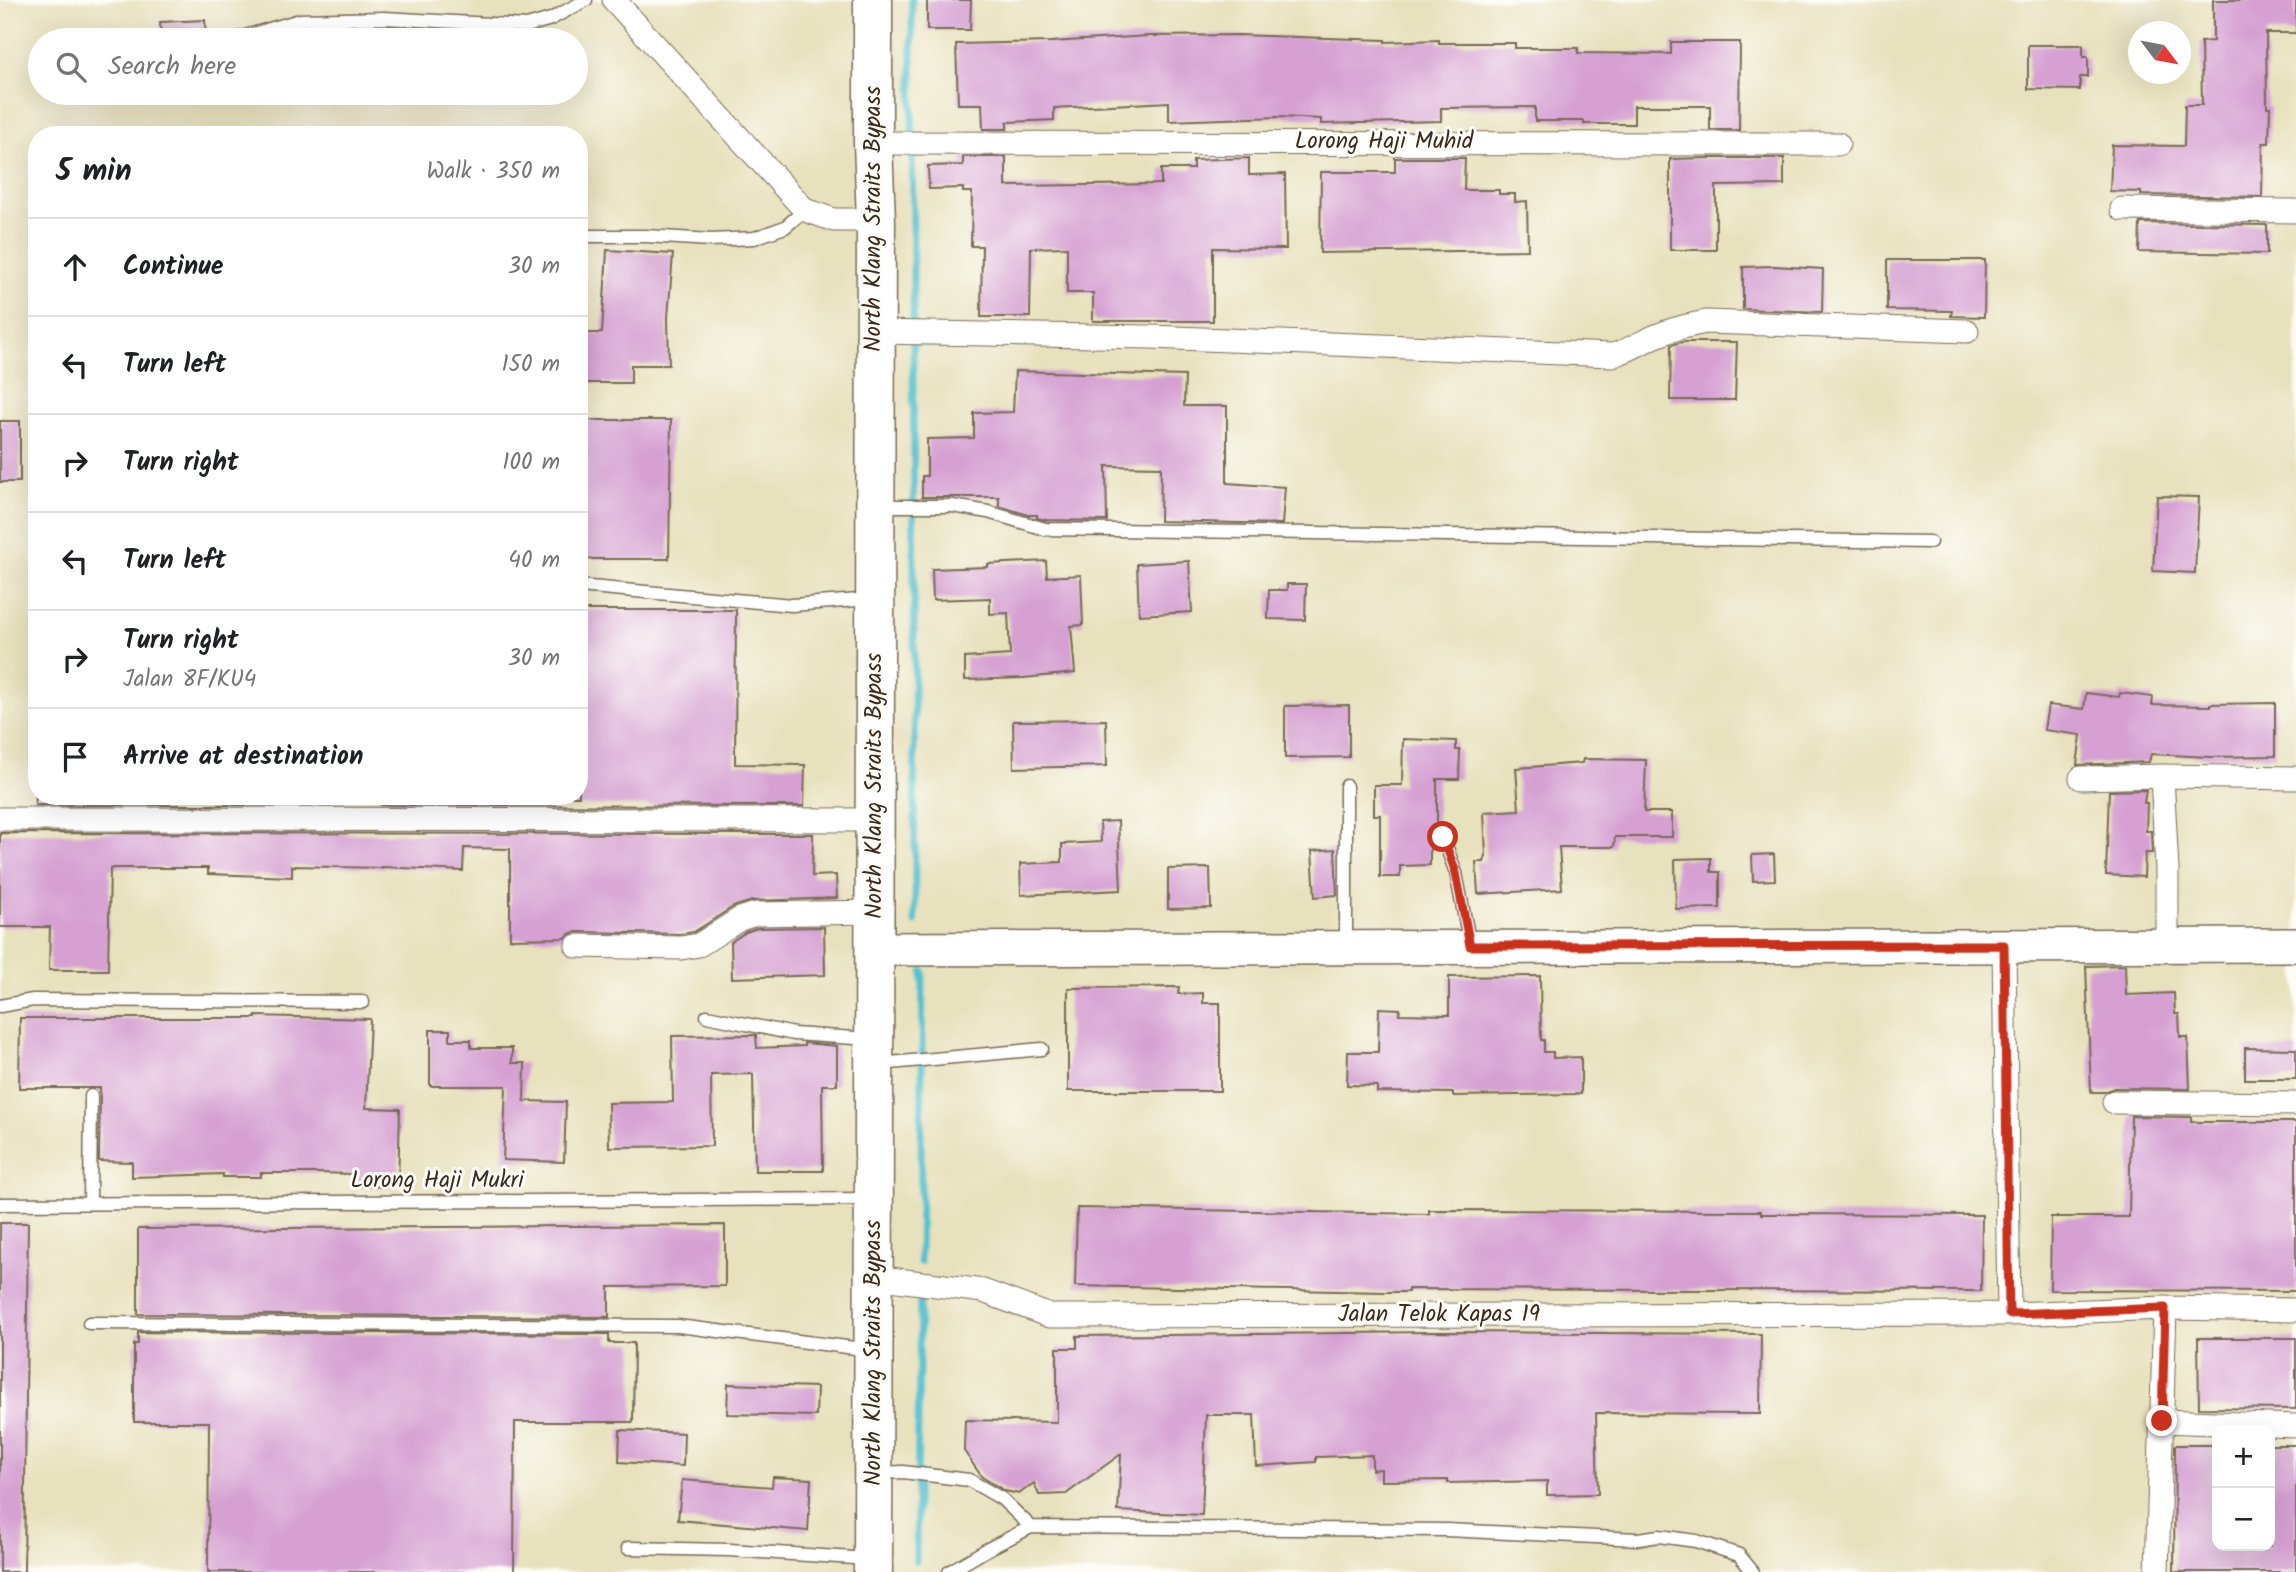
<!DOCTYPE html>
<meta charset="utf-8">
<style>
:root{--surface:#fff;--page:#f6f6f6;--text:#202124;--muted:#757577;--line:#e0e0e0}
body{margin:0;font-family:Kalam,sans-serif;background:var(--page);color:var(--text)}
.controls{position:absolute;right:21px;bottom:21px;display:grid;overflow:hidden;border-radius:14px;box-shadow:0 7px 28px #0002}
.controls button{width:63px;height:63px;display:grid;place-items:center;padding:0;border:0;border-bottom:2px solid var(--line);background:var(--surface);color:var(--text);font:35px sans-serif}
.compass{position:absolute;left:2128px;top:21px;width:63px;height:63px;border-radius:50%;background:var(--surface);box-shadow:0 7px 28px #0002;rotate:122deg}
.stop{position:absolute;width:21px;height:21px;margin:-16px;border:5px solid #c8321e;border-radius:50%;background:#fff}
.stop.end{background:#c8321e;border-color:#fff;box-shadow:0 2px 7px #0008}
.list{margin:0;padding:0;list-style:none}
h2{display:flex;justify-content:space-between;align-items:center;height:91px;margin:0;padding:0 28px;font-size:30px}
h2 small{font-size:23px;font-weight:400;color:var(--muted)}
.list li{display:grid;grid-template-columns:46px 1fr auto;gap:21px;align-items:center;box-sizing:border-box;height:98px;padding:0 28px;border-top:2px solid var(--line)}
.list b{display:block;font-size:26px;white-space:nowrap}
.list p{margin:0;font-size:23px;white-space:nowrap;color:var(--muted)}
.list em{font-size:23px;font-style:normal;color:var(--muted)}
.icon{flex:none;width:38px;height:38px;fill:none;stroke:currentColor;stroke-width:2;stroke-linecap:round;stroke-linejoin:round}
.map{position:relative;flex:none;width:2296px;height:1572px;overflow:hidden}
.search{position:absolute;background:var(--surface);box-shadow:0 7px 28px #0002;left:28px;top:28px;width:560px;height:77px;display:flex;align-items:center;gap:18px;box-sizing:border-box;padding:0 24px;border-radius:38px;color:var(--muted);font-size:26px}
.panel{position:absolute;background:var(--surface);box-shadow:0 7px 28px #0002;left:28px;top:126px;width:560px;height:679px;border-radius:28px}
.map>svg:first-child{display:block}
</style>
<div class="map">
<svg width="2296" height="1572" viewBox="0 0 2296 1572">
<rect width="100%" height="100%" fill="#fdfcf7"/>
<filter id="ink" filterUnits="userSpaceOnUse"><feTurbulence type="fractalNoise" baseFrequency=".0143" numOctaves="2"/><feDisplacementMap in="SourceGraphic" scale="14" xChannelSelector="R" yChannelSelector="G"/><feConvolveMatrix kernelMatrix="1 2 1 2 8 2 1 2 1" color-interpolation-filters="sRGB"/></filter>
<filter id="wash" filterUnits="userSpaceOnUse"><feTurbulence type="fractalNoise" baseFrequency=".00686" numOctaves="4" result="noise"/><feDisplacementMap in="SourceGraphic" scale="28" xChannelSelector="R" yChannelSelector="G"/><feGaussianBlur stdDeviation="1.57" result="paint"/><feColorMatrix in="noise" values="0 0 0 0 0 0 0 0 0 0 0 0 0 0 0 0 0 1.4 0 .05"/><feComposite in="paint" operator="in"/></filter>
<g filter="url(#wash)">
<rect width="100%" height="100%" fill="#e8e1bd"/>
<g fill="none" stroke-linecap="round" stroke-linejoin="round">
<!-- stream -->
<path stroke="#54c0ce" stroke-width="7" d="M912,0L915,922
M920,1262L923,971
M916,1561L920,1297"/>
</g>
<g id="blocks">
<!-- building -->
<path fill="#d6a0d3" d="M927,0H971L970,30H927Z
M2213,0H2296V33H2266L2267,107H2270L2269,143H2263L2262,197L2141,195V192L2110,191L2112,145L2184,146L2185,105H2202L2201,42L2213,41Z
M205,20L206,40H161L160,22Z
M369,27H394L393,40H369Z
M1240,35L1385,40V42L1439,40V43H1515V48H1578V53L1671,54V42H1740L1739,130H1710V106H1634V124H1584V121H1535V107L1441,108V121L1321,124V119L1279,117L1169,121V102L1054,108V120L1007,122V129H983L982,104H958L956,44L1051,42L1149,36Z
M2028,45H2083V57H2088V77H2080V90L2028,89Z
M963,157H1006V186L1161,184V169H1193V160L1249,158V175L1285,174L1286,249L1213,248V321H1093V293H1067V247L1031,248L1030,317H981L982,246H971L972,192H963V188L929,189L928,166L963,165Z
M1395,158H1465L1464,190H1499V194H1515V202L1527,201L1528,250L1320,253L1321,172H1395Z
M1710,158H1784V185L1716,186V250H1670V159Z
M2140,223L2267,225V254L2139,252Z
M607,250L673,254L668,318L669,365H631V383H579V333H602Z
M1887,260H1985L1984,317L1951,316L1952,311L1887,310Z
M1774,266L1823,269L1822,312L1743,309V267Z
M1682,342H1737L1735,400H1670L1671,345Z
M1015,371L1185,376L1184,406H1227V483L1285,487L1282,524L1160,521L1161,467L1106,466L1107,521L1046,520L1037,518V515H1028L999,506V497H922V476H927V439L974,438V413L1013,412Z
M579,420H671L669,559H579Z
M0,421H20V482H0Z
M2157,496L2199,497L2195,573L2153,571Z
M1046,561L1047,577L1081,575L1083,625L1071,626L1075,673L1023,678L965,680V658L1010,655L1008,613L990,614V598L933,600L932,569L988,567V564Z
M1189,561L1192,612L1139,615L1137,564Z
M1287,584H1306L1305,620L1268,619L1269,590H1287Z
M579,610H736L735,764L805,765L804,806L381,805V796H579Z
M2086,693L2119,697L2120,693L2153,697L2152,705L2210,706V704L2275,703V756L2210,757L2151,754L2149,762L2077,765L2081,735L2044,730L2048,705L2084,709Z
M1349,705V757L1285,758V706Z
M1106,720L1107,766L1014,768L1013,721Z
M1403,739L1456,741V750H1460L1459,779H1437V830L1434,836L1438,849H1430V865L1400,866V877H1380V815H1374V785H1402Z
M1583,759L1646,760L1644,812H1672V837H1615L1614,847H1559L1562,889L1478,894L1476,862H1484L1486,856L1484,812L1519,810L1516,768L1582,763Z
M2146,790L2144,803H2147L2146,831H2151L2152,853H2145L2144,877L2106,875L2109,791Z
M36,796H280V805H35Z
M1118,821L1121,890L1021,895L1020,864L1062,862V844L1101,842L1100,822Z
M0,833L813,834L812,876L836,875L837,898L752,901L733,907L694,932L680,934L577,932L571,933L565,938L510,939V849L464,848L463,871L382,867V868L292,866V877L208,874V868H114L110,869L108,970H49L50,927H0Z
M1335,849L1337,895L1315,897L1312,851Z
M1774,854L1775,880L1753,881L1752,855Z
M1711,858V872H1720V908L1676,909L1675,859Z
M1210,868L1211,908L1168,909V869Z
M824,927L825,975L732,978L731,942L746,932L758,928Z
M2125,965L2126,995L2174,993L2175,1014H2179L2180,1037H2188L2190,1089L2114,1088L2105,1092H2091L2086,966Z
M1540,976L1541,1040H1544V1052H1553V1058L1581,1057V1094L1453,1096V1093L1377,1092V1086L1347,1085L1348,1052H1378L1379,1008L1400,1009L1399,1014L1449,1015V977Z
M1179,987L1178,994L1203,993V1003H1220V1091H1068V988Z
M256,1016L370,1019L366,1108L400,1109L398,1187L353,1186V1174L317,1173H261V1177H223V1174L132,1177V1162L99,1161L100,1088H19L20,1018H256Z
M430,1030H450V1040H471V1048H512V1063H525L524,1101L566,1102L564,1162L503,1160L506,1086H430Z
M756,1035L757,1048L804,1046V1043L837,1046V1085H822L823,1171H755L753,1074L711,1075L712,1146L609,1147L608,1103L673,1102L672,1036Z
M2245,1048L2296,1049V1079H2245Z
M2131,1116L2191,1117V1122H2296V1291L2050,1290L2051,1217H2129Z
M1077,1208L1429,1214V1210L1761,1211V1214L1982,1215L1981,1291L1408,1289V1292H1385L1075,1286Z
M0,1223H28L24,1572H0Z
M725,1225V1286L609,1287V1317L138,1314V1229Z
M138,1332L609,1334V1343H634L633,1422H515L514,1572H208L209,1422H134V1344H138Z
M1432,1332L1761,1334L1760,1414L1596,1413L1598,1494L1547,1495V1481L1448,1483V1480L1381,1481V1469L1372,1470V1455L1316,1457V1462L1256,1466L1254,1415H1206L1202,1515L1118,1511L1121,1454L1066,1494L1039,1495L1034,1483L1019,1494L1005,1491L982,1477L964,1451L965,1420L1057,1422V1348H1077V1336Z
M2198,1338H2296V1409L2199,1408Z
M728,1384L817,1387L816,1416L727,1414Z
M620,1430L684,1433L683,1466L619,1462Z
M2175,1445H2217V1546H2270V1445H2296V1572H2174Z
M773,1477L811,1479L808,1531L678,1520L682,1480L772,1487Z"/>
</g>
</g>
<g filter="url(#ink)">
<use href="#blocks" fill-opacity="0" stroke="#786a56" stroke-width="2"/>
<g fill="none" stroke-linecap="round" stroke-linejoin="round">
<defs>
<path id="lane" d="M232,40L300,20L384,18L527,26L551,19L586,0
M579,236H646L711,240L754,238L785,227L805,210
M879,506H953L988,512L1045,529L1930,542
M579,586L792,605L871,599
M1443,837L1456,873L1470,945
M1346,946V786
M0,1006L33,1000L363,1002
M707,1016L794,1034L870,1039
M879,1064L1042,1049
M90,1203L91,1096
M0,1204L871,1199
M89,1323L678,1326L871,1350
M878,1473L903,1472L969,1480L1002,1499L1031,1527L1446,1530L1638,1539L1659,1536L1696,1541L1739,1555L1753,1572
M628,1548L729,1550L869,1559
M949,1572L986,1550L1031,1527"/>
<path id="street" d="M614,0L805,210L834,220H876
M873,143L1838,144
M2122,209L2296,211
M876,332L1150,337L1613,355C1631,350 1644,340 1661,334C1675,328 1690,325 1706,322L1967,331
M2162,776L2296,778
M2081,778L2162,776L2167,869V945
M0,819L874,820
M2004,945L2009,1314
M577,946L681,948L699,945L740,919L756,914L875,912
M2114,1102L2296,1104
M875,1277L983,1291L1050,1316L2009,1314L2165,1308L2296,1310
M2162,1421L2296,1426
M2157,1572L2165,1308"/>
<path id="secondary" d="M875,949L2296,945"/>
<path id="highway" d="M873,1572L876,220L873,143V0"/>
</defs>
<!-- lane casing -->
<use href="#lane" stroke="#786a56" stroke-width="15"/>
<!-- street casing -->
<use href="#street" stroke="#786a56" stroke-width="25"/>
<!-- secondary casing -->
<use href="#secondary" stroke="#786a56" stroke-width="36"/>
<!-- highway casing -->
<use href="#highway" stroke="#786a56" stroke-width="41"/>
<!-- lane -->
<use href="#lane" stroke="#fff" stroke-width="12"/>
<!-- street -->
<use href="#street" stroke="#fff" stroke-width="23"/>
<!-- secondary -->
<use href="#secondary" stroke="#fff" stroke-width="33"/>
<!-- highway -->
<use href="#highway" stroke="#fff" stroke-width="38"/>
</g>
</g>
<g fill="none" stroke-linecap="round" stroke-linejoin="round" filter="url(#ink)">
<!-- route -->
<path stroke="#c8321e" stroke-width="9" d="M1443,837L1456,873L1470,946L2004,945L2009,1314L2165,1308L2162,1421"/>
</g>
<g text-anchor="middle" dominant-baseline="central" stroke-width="6" stroke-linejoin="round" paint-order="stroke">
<!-- street labels -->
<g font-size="23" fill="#3b2a1e" stroke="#fdfcf7">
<text x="1384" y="142">Lorong Haji Muhid</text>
<text transform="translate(874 219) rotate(-90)">North Klang Straits Bypass</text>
<text transform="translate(875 786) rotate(-90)">North Klang Straits Bypass</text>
<text x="437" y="1181">Lorong Haji Mukri</text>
<text x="1439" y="1315">Jalan Telok Kapas 19</text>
<text transform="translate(874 1353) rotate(-90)">North Klang Straits Bypass</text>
</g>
</g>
</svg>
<div class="controls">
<button>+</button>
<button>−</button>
</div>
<svg class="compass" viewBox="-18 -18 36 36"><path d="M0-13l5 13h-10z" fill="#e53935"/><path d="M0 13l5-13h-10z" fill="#757577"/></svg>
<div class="stop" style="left:1443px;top:837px"></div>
<div class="stop end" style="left:2162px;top:1421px"></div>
<div class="search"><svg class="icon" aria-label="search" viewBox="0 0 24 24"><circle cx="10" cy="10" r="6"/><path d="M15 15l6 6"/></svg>Search here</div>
<section class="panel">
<h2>5 min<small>Walk · 350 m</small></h2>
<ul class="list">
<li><svg class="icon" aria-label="ahead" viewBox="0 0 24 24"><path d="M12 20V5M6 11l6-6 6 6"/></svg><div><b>Continue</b></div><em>30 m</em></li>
<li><svg class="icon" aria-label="left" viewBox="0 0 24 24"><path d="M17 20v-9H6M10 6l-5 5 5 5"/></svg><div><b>Turn left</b></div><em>150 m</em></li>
<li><svg class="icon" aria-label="right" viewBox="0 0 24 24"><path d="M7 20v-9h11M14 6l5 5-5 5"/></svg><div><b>Turn right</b></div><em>100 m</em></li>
<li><svg class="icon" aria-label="left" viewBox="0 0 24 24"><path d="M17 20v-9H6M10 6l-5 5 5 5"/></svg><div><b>Turn left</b></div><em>40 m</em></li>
<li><svg class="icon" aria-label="right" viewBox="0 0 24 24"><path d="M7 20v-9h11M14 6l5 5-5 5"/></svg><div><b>Turn right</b><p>Jalan 8F/KU4</p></div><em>30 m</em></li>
<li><svg class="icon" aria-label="arrive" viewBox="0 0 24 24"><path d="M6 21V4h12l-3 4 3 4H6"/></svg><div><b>Arrive at destination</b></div></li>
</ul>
</section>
</div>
